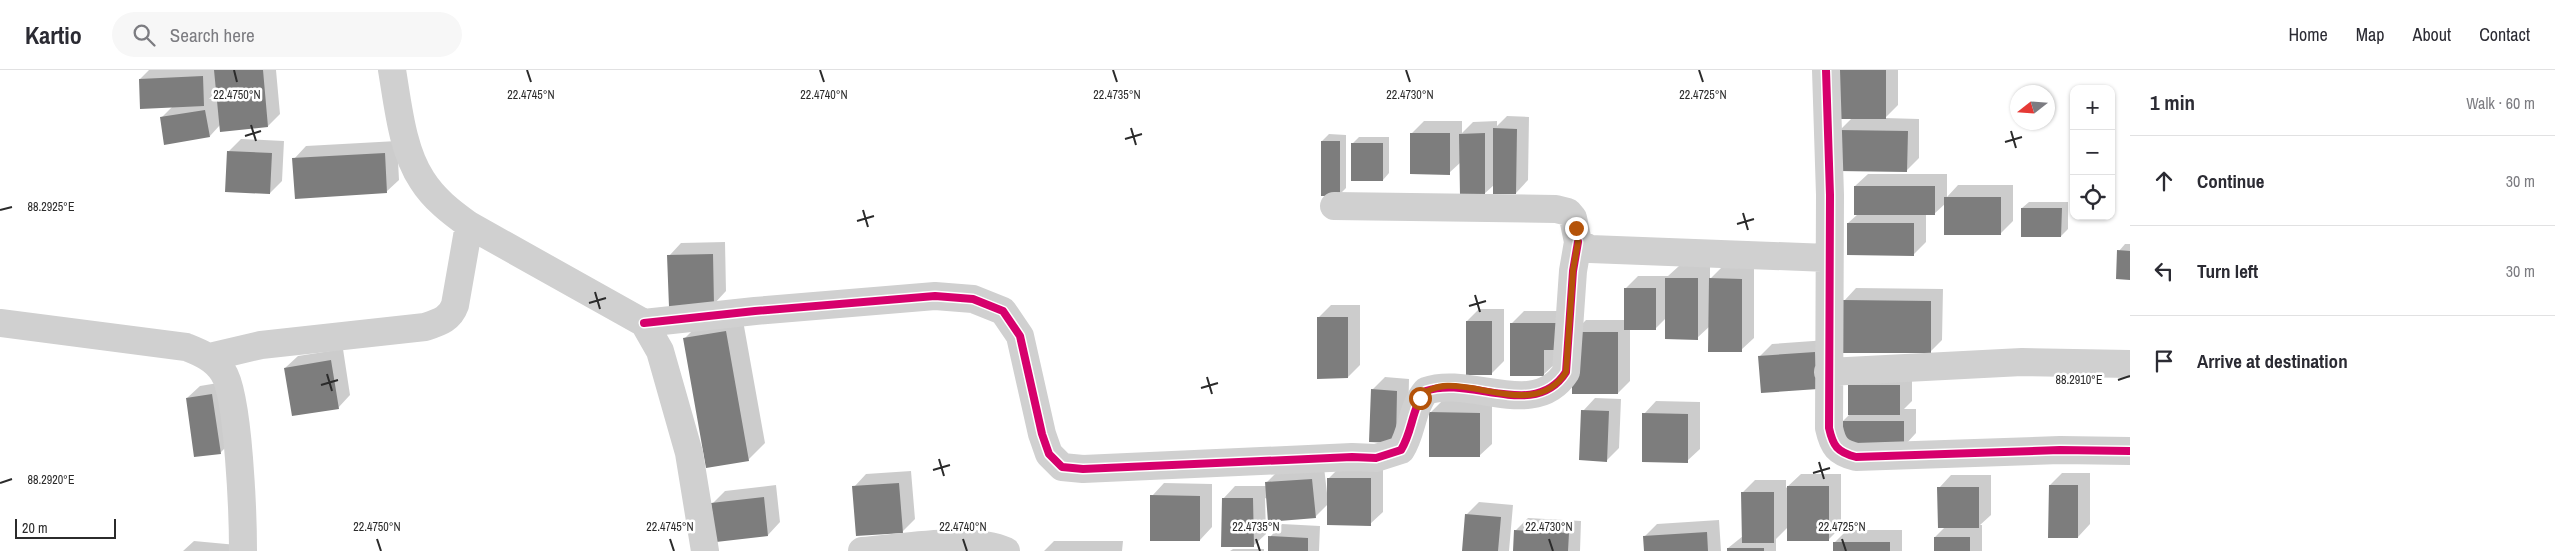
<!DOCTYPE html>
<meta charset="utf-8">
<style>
:root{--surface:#fff;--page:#f7f7f7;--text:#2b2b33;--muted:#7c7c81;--line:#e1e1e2}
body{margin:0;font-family:"Archivo Narrow",sans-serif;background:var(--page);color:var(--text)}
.controls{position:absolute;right:15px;top:15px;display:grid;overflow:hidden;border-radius:10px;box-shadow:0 1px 4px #0004}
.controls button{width:45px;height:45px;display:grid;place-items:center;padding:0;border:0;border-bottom:1px solid var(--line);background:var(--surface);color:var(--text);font:25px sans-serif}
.compass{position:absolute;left:2010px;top:15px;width:45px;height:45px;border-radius:50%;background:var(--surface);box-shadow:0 1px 4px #0004;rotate:253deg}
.scale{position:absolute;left:15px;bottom:12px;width:101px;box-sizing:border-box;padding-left:5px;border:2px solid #2b2b2b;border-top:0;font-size:14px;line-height:18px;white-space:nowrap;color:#2b2b2b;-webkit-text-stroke:4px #fff;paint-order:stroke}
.stop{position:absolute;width:15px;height:15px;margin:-11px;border:4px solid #b45309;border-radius:50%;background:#fff}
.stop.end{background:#b45309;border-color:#fff;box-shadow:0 1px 5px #0008}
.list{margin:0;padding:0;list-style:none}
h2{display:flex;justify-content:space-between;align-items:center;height:65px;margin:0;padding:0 20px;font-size:21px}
h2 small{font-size:16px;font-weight:400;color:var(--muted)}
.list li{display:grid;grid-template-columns:32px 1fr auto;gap:15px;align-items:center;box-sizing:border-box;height:90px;padding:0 20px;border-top:1px solid var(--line)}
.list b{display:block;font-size:19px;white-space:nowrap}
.list em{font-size:16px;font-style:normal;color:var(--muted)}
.icon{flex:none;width:28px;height:28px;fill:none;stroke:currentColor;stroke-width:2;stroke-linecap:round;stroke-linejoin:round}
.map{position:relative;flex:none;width:2130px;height:481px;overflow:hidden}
header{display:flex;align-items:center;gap:30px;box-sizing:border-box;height:70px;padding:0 25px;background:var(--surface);border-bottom:1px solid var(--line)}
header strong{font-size:24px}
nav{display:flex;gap:28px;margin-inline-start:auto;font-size:18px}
.search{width:350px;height:45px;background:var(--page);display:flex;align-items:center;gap:12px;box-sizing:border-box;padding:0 18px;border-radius:28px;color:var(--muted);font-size:19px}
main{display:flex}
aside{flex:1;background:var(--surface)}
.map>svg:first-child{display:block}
</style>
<header>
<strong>Kartio</strong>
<div class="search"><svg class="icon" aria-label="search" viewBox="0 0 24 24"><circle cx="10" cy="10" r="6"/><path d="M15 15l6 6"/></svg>Search here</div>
<nav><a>Home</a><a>Map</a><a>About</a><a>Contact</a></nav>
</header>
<main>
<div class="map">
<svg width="2130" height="481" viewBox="0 0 2130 481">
<rect width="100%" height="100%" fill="#fff"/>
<!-- shadow -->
<path fill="#0003" fill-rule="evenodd" d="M149,0H276L280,44L268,56L220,55L210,66L161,48L173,36L140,9ZM217,21L218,28L209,29Z
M1839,0H1898V35L1885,48L1919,49V88L1907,100L1840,60L1852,48Z
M1507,46L1529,47L1528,110L1516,123L1494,115L1484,124L1461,92L1449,103L1411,64L1424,51H1462V63L1473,52L1497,51V56Z
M2111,53H2114V102L2111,105Z
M1329,64L1346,65V118L1340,124L1322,71Z
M1359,67H1389V103L1383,110L1353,73Z
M241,69L284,71L282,111L270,123L229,81Z
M397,71L399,110L386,122L294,89L306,76Z
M1868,104H1947V127L1958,115H2013V151L2000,164L1946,133L1934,144H1926V172L1914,184L1848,153L1858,144L1855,116Z
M2029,132H2068V159L2061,166L2022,138Z
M725,172L726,221L714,234L669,186L681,173Z
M2125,174H2130V209L2119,181Z
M1679,196H1710V209L1723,196L1754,197V268L1741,280L1710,256L1697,268L1667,247L1655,259H1630V311L1618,323L1573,263L1586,250H1626V218L1638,206H1668Z
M1856,218L1943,219L1942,270L1930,282L1844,231Z
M1331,235H1360V295L1348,307L1319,247Z
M1479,239H1504V291L1491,304L1467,251Z
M1524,241H1570L1556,293L1543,305L1512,253Z
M742,245L765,373L748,390L684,269L701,252Z
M1827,270L1830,305L1760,286L1772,274Z
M343,279L350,325L338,338L285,298L298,286Z
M1862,303H1912V331L1904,339H1916V363L1904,376L1843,351L1851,343L1849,315Z
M1385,307L1409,309L1408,359L1395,372L1372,320Z
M224,312L233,370L220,383L187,328L200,316Z
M1595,328L1621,329L1619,378L1607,390L1583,341Z
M1443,330L1492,331V374L1479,386L1430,343Z
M1656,331L1700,332V379L1687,391L1644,344Z
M1341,396H1383V442L1370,454L1329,433L1315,447L1265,428L1266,464L1253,476L1223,429L1235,416H1266V413L1279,400L1324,397L1327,423H1329V408Z
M911,401L915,449L902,462L854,417L866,404Z
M2062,403H2090V454L2078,467L2050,415Z
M1801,404H1841V457L1828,470L1788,457L1776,469V481H1728V478L1743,466V422L1755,410H1786V418Z
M1951,405H1991V445L1980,455H1982V481H1935V467L1945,457L1939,418Z
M1164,413L1212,414V457L1200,470L1152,426Z
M776,415L780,452L768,465L713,433L725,421Z
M1479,432L1513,435L1509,481H1463L1466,445Z
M1528,448L1581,451L1580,481H1514L1515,461Z
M1719,450L1721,481H1645L1644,467L1657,454Z
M1282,454L1320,456L1319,481H1270V467Z
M1847,460H1902V481H1835V472Z
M194,471L237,475L236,481H183Z
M1054,471H1123L1122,481H1044Z
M1233,479H1264V481H1230Z"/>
<!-- building -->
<path fill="#7d7d7d" d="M214,0H263L268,57L220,62Z
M1838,0H1886V49H1838Z
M203,6L204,36L140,39L139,9Z
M205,40L210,67L164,75L160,47Z
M1493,58L1517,59L1516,124H1493Z
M1839,60L1908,61L1907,102L1838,101Z
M1410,63H1450V105L1410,104Z
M1485,63V126H1460L1459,64Z
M2071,65H2074V116H2071Z
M1321,71H1340V126H1321Z
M1351,73H1383V111H1351Z
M227,81L272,83L270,124L225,122Z
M385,83L387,123L295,129L292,88Z
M1854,116H1935V145H1854Z
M1944,127H2001V165H1944Z
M2021,138H2062L2061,167H2021Z
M1847,153H1914V186L1847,185Z
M2117,180L2130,181V210L2116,209Z
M713,184L714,235L669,237L667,185Z
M1665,208H1698V270L1665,269Z
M1709,208L1742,209V282H1708Z
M1624,218H1656V260H1624Z
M1843,230L1931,231V283H1842Z
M1317,247H1348V308L1317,309Z
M1466,251H1492V305H1466Z
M1510,253H1558L1557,280H1544V306H1510Z
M726,261L749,391L706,398L683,268Z
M1572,262H1618V324H1572Z
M1815,282L1818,319L1761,323L1758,286Z
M331,290L339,339L292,346L284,298Z
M1848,315H1900V345H1848Z
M1371,319L1397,321L1396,373L1369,372Z
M212,324L221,384L194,387L186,328Z
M1581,340L1609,341L1607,392L1579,390Z
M1429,342L1480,343V387H1429Z
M1642,343L1688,344V393L1642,392Z
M1842,351H1904V377L1842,376Z
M1327,408H1371V456L1327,455Z
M1312,409L1316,448L1268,452L1265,412Z
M899,413L903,463L856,466L852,416Z
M2049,415H2078V468H2048Z
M1787,416H1829V471H1787Z
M1937,417H1979V458H1938Z
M1741,422H1774V473H1742Z
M1150,425L1200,426V471H1150Z
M764,427L768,466L716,472L711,433Z
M1222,428H1253L1254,477H1221Z
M1465,444L1501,447L1498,481H1462Z
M1514,460L1569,463L1568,481H1513Z
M1707,462L1708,481H1644L1643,466Z
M1268,466L1308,468V481H1268Z
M1934,467H1970V481H1934Z
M1833,472H1890V481H1833Z
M1727,478H1764V481H1727Z"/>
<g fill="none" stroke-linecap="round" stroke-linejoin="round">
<!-- minor -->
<path stroke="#d0d0d0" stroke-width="28" d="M392,0C398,35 402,80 422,110C434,129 451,142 469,155L644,253L660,281L689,383L705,481
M1826,0L1830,125L1829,358C1833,376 1837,382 1856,387L2060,380L2130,381
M1334,136L1556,139L1568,142L1573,148L1578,172L1590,179L1828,188
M0,253L186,277C201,283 214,288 223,302C239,325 243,449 243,481
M644,253L755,241L935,226L973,229L1003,241L1020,266L1042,364L1049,384L1062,397L1083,399L1352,387L1376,388L1401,380C1413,361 1411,339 1426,321C1470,305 1535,351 1566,302L1573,201L1578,172
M210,287L261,275L425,257C440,252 450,249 455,235L469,155
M1828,302L2022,292L2130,294
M862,481C902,478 971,465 1006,481"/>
<defs>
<path id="cycleway" d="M1826,0L1830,125L1829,358C1833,376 1837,382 1856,387L2060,380L2130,381
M644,253L755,241L935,226L973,229L1003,241L1020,266L1042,364L1049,384L1062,397L1083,399L1352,387L1376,388L1401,380C1413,361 1411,339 1426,321C1470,305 1535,351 1566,302L1573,201L1578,172"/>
</defs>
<!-- cycleway casing -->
<use href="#cycleway" stroke="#fff" stroke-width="11"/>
<!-- cycleway -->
<use href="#cycleway" stroke="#d6006c" stroke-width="8"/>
</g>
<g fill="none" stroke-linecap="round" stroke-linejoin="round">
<!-- route -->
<path stroke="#b45309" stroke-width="6" d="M1420,328C1451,290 1531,358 1566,302L1573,200L1578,172L1576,158"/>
</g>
<!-- ticks -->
<path fill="none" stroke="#2b2b2b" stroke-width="2" d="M234,0L237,12M527,0L531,12M820,0L824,12M1113,0L1117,12M1406,0L1410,12M1699,0L1703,12M251,55L256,71M1131,58L1136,75M2011,61L2016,78M245,66L261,61M1125,69L1142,64M2005,72L2022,67M0,140L12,137M863,140L868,157M1743,143L1748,160M857,151L874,146M1737,154L1754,149M595,222L600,239M1475,225L1480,242M589,233L606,228M1469,236L1486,231M327,304L332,321M1207,307L1212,324M2118,310L2130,306M321,315L338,310M1201,318L1218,313M939,389L944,406M1819,392L1824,409M933,400L950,395M1813,403L1830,398M0,413L12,409M377,469L381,481M670,469L674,481M963,469L967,481M1256,469L1260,481M1549,469L1553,481M1842,469L1846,481"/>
<g font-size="12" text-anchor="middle" fill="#2b2b2b" stroke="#fff" stroke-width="5" stroke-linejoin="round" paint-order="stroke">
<text x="1410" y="29">22.4730°N</text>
<text x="1703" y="29">22.4725°N</text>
<text x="237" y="29">22.4750°N</text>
<text x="531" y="29">22.4745°N</text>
<text x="824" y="29">22.4740°N</text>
<text x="1117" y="29">22.4735°N</text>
<text x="51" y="141">88.2925°E</text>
<text x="2079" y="314">88.2910°E</text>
<text x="51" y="414">88.2920°E</text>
<text x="377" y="461">22.4750°N</text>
<text x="670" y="461">22.4745°N</text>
<text x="963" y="461">22.4740°N</text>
<text x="1256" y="461">22.4735°N</text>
<text x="1549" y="461">22.4730°N</text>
<text x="1842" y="461">22.4725°N</text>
</g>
</svg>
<div class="controls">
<button>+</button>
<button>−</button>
<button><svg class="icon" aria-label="locate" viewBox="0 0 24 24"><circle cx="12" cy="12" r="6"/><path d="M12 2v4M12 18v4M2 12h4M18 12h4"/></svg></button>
</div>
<svg class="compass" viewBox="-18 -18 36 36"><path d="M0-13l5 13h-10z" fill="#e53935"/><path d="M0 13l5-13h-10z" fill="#7c7c81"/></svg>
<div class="scale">20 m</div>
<div class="stop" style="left:1420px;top:328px"></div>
<div class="stop end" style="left:1576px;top:158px"></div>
</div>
<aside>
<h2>1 min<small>Walk · 60 m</small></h2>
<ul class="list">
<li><svg class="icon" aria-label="ahead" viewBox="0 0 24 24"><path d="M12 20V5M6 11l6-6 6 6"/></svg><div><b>Continue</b></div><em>30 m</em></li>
<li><svg class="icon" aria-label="left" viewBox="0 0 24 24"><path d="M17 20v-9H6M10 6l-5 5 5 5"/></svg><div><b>Turn left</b></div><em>30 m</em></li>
<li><svg class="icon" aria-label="arrive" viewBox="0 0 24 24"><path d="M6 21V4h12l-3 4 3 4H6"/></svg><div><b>Arrive at destination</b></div></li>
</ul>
</aside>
</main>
